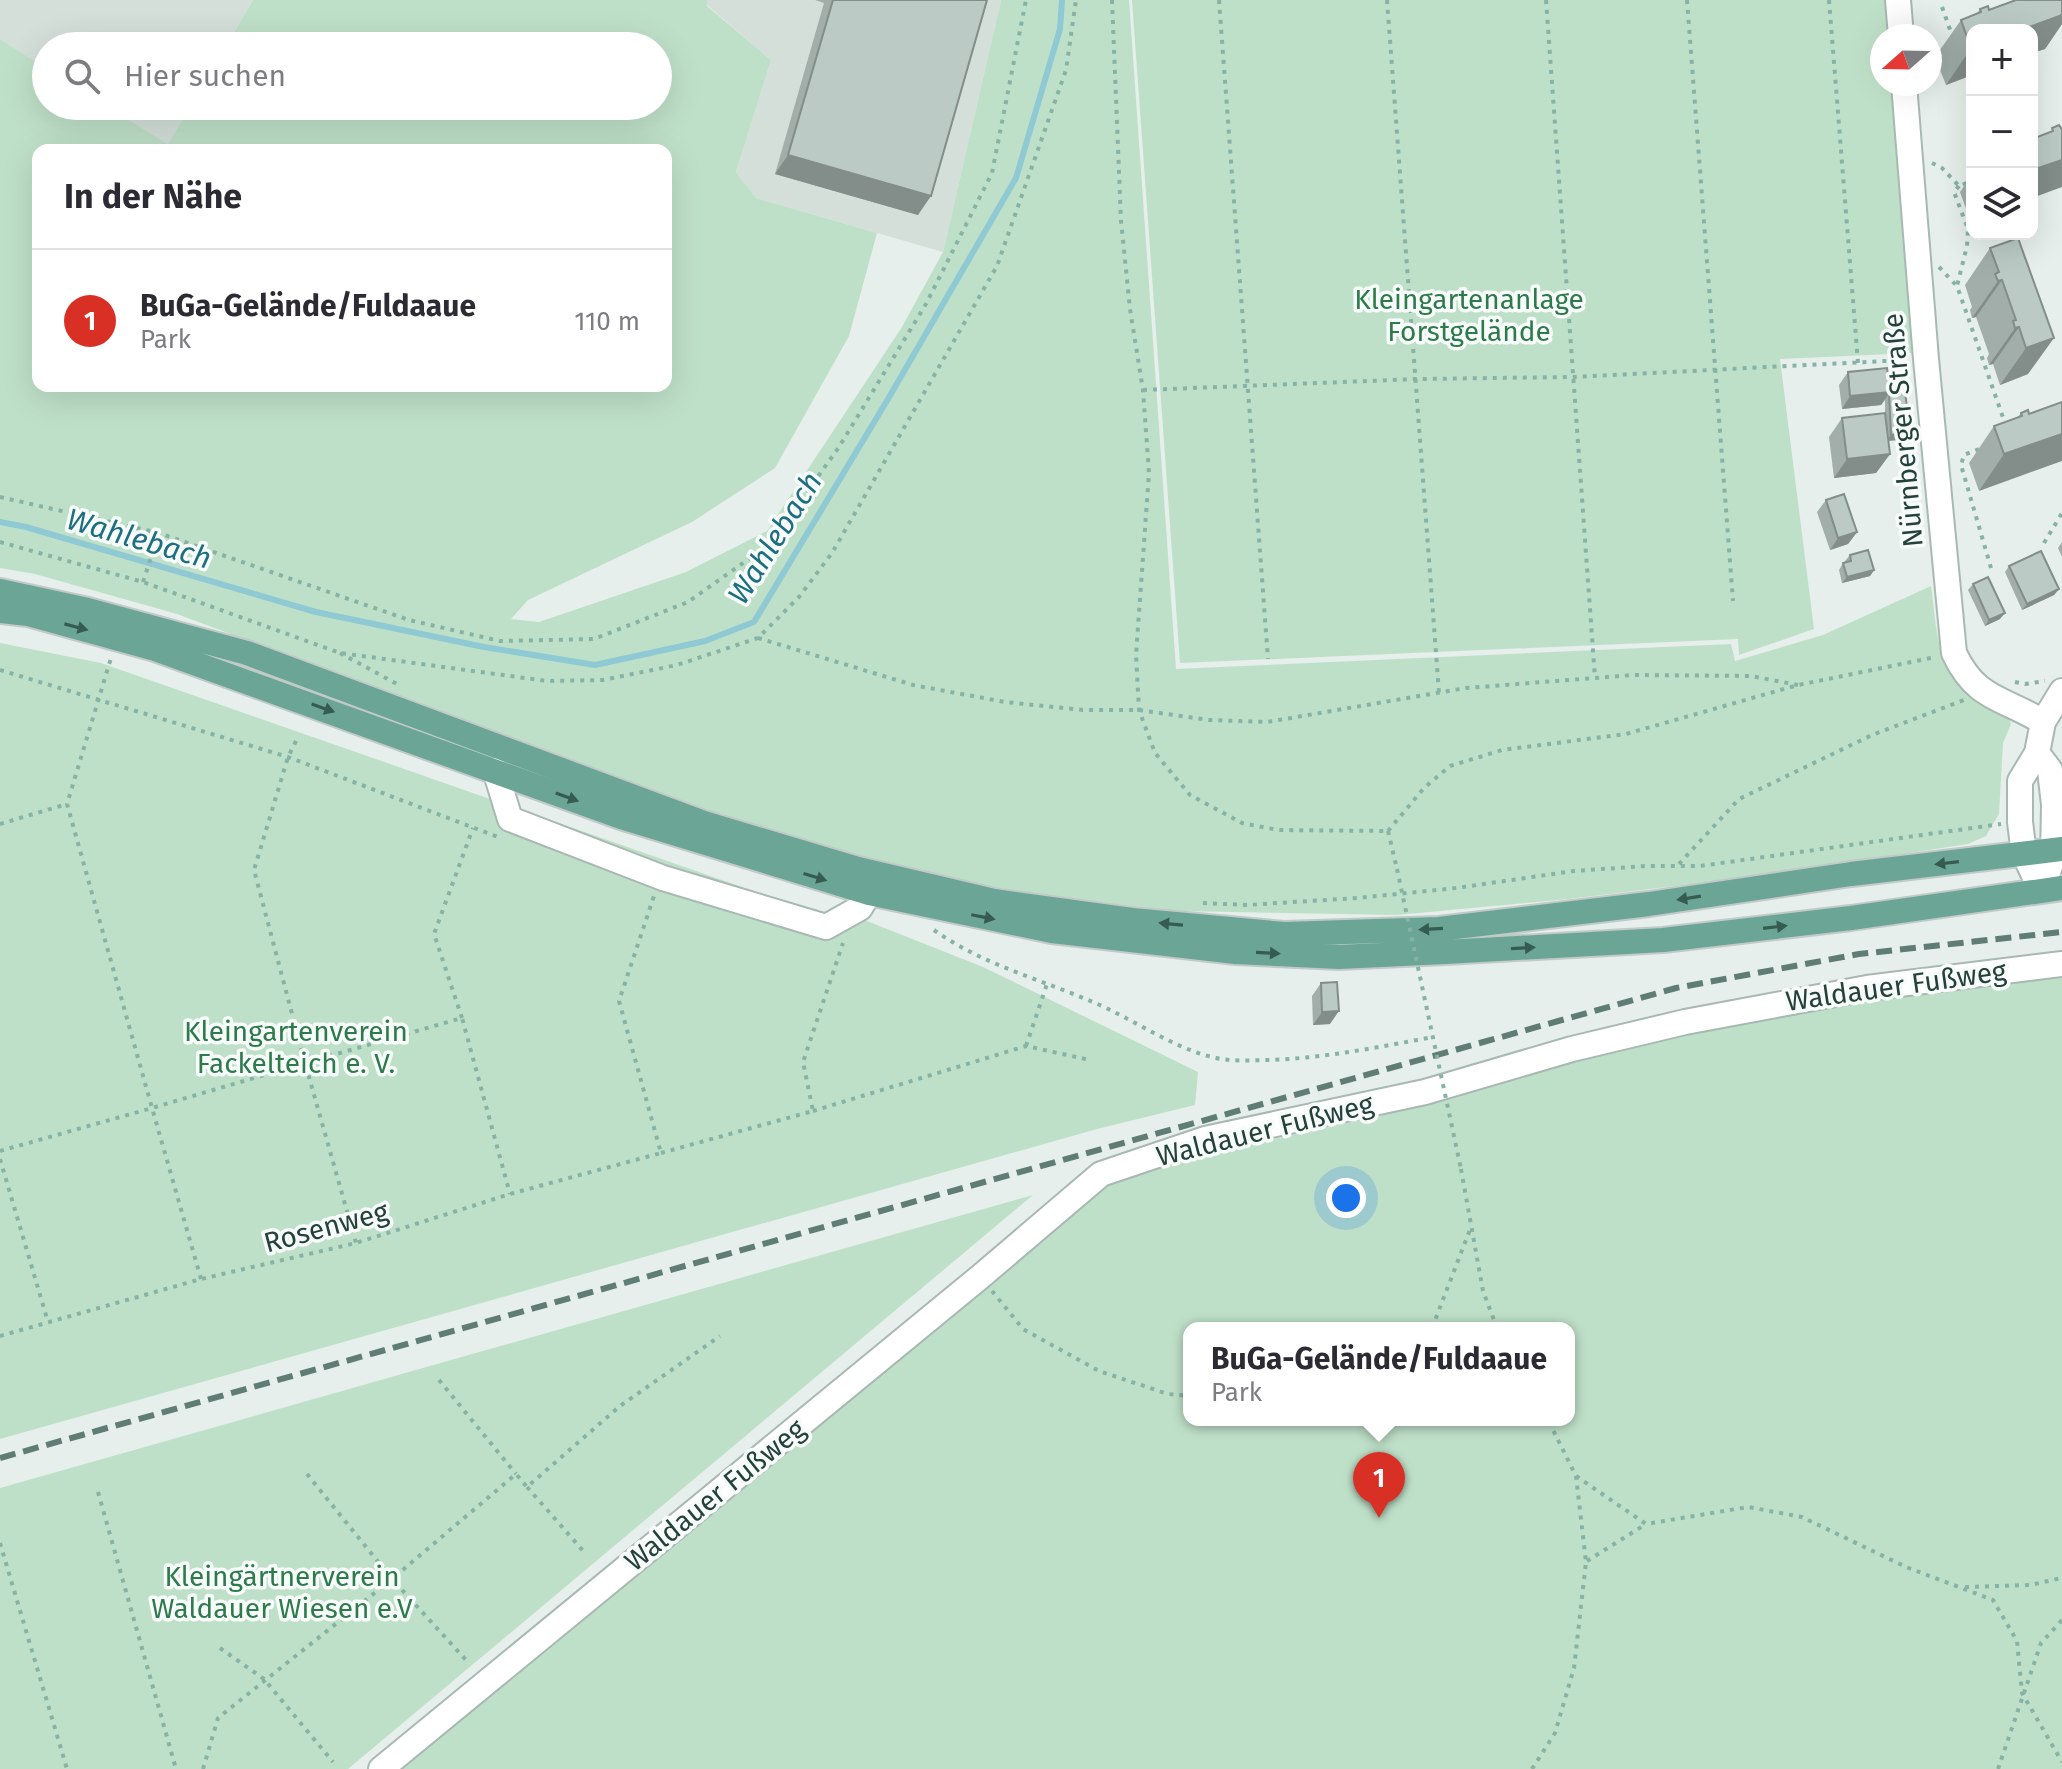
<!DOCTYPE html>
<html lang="de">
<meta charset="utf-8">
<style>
:root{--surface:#fff;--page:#f7f7f7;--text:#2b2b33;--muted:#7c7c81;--line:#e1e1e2;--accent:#d93025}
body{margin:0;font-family:"Fira Sans",sans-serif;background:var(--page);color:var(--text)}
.controls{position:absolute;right:24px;top:24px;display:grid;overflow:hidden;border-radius:16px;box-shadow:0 8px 32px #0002}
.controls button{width:72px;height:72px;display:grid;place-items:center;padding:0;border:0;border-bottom:2px solid var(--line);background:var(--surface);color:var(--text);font:40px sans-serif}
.compass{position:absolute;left:1870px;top:24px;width:72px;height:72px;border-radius:50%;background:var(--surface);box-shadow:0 8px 32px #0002;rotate:250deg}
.you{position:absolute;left:1346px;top:1198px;width:28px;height:28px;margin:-20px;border:6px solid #fff;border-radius:50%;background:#1a73e8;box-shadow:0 0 0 12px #1a73e833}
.badge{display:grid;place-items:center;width:52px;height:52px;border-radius:50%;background:var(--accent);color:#fff;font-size:26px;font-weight:700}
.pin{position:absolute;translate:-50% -66px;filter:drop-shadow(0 2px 4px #0008)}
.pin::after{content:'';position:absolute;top:42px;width:28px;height:24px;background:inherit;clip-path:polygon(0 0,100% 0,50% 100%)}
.popup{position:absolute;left:1183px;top:1322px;width:392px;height:104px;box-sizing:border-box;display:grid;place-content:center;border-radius:16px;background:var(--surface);filter:drop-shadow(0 2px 6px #0005);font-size:26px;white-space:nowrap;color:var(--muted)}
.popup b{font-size:30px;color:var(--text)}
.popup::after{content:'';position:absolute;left:50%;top:100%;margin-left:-16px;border:16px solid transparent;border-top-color:var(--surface)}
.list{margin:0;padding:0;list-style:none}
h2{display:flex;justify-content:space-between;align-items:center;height:104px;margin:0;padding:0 32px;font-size:34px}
h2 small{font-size:26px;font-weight:400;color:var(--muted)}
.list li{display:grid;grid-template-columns:52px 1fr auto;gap:24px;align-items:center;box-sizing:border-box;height:144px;padding:0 32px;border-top:2px solid var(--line)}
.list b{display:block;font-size:30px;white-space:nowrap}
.list p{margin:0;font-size:26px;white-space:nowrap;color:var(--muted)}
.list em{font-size:26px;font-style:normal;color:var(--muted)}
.icon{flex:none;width:44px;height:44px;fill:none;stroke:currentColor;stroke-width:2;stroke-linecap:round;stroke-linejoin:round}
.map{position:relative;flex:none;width:2062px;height:1769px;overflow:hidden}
.search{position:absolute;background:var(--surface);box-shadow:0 8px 32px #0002;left:32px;top:32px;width:640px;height:88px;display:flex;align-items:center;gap:20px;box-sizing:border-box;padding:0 28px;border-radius:44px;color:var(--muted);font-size:30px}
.panel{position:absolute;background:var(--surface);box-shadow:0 8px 32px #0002;left:32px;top:144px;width:640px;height:248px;border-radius:16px}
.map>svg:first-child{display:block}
</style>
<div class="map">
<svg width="2062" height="1769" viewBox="0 0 2062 1769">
<rect width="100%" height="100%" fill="#e6efeb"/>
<!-- built -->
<path fill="#d4dfda" d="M0,0H253L226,46H46V68L0,39Z
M707,0H1001L943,252L756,198L736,172L771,60L707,5Z
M107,106H190L168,144Z"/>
<!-- green -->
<path fill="#bfe0c8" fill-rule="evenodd" d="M253,0H707V6L771,60L736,172L756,198L877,233L849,336L775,468L692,522L528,600L511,619L539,622L686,572L767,531L902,327L943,252L1001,0H1129L1176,669L1731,644L1735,661L1823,635L1931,586C1936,618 1935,663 1962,686C1978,699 2004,704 2011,724L2003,743L1999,814L1986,836L1968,844L1773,874L1569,899L1397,915L1178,911L1027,895L853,858L711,813L177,614L35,574L0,568V39L46,68V106H107L168,144L190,106H658V46H226ZM38,150H666V386H38Z
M1132,0H1888L1890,36H1882V84H1894L1913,353L1780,359L1814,629L1739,655L1738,639L1180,663Z
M0,643L101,663L828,917H857L983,967L1198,1072L1195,1105L1097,1129L0,1439Z
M2062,975V1769H390L1114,1173L1377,1117L1577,1058L1689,1029L1870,998ZM1189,1328H1569V1420H1189Z
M1033,1195L348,1769H0V1488Z"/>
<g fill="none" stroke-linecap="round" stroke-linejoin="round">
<!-- stream -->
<path stroke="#8ec9d4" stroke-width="6" d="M0,522L26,527L316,612L484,647L595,665L705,641L754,622L888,399L1016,178L1060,29L1062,0"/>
<defs>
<path id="minor" d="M1898,0L1901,36
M1904,84L1926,359L1954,653C1976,700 2002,697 2043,722
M2037,753L2050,770L2054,805L2053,859L2041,890
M495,770L510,819L663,878L826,927L860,908L869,893
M2041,890L2024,854L2020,822V781L2037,753L2043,722L2062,691
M381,1769L980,1277L1101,1174L1205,1139L1425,1092L1572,1049L1685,1022L1867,988L2062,964"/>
<path id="major" d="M0,591L88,610L247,653L704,823L858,869L994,901L1132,920L1284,934L1439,929L1649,904L1851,874L2062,849
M0,611L28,614L155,649L621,817L869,893L1052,931L1236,952L1339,957L1445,952L1663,940L1851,918L2062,888"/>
</defs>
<!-- minor casing -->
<use href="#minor" stroke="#a8b8b2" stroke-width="28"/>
<!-- major casing -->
<use href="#major" stroke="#c2cac8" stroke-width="28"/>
<!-- path -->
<path stroke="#86b3a5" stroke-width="4" stroke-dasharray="4 6" stroke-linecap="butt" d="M1112,0L1121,221L1130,309L1143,390L1149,473L1136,655L1139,710L1155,753L1190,795L1242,823L1278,830L1388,831
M1219,0L1268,659
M1387,0L1439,693
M1546,0L1595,678
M1687,0L1733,601
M1829,0L1858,363
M1942,7L1953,38
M1932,163L1942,168L1959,186L1972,181
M1959,186L1954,192L1968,229L1967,246L1957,286L2006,426
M1939,267L1957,286
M1143,390L1418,379L1574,377L1904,360
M1979,449L1964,455L1961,465L1991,568
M0,497L159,533L409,620L500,641L594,639L688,602L770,544L839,447L926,304L992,173L1026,0
M0,542L143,582L340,653L547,681L603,680L677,665L758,638L799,597L832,553L997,266L1066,70L1076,0
M2044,543L2062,513
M143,582L159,533
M758,638L913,685L1005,702L1083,710H1139L1209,720L1267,722L1466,688L1633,675L1751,676L1798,685
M340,653L397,684
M0,670L288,757L498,837
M2015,682L2025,684L2045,681
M296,741L288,757L254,870L305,1063L462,1018L510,1194
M0,824L67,804
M1388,831L1424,788L1450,766L1502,750L1626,734L1798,685L1936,657
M1388,831L1397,869
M1679,864L1739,799L1872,735L1964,700
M1203,903L1247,905L1358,898L1456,888L1574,871L1646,866H1700L2001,824
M934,930C980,963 1036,978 1088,1000C1131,1017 1171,1048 1216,1058C1234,1062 1252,1060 1270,1060C1325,1058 1379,1047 1433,1037
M462,1018L434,934L473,828
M1026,1046L1047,984
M813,1111L1026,1046L1090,1060
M0,1151L152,1108L67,804L111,658
M661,1153L813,1111L803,1062L843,943
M0,1159L48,1322
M1461,1169L1483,1291L1497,1328
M201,1279L152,1108L305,1063L356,1243
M992,1291L1023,1329L1099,1371L1168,1394L1189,1396
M1432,1328L1471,1227
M0,1336L201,1279L356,1243L510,1194L661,1153L619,1001L654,896
M439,1380L516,1474
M307,1474L392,1579L466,1660
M1576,1476L1646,1524L1748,1507L1802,1517L1906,1567L1993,1600L2017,1641L2022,1693L2062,1762
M527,1487L585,1553
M98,1492L176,1769
M0,1543L67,1769
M1587,1561L1646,1524
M1965,1587L2030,1585L2062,1578
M220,1648L264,1679L333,1762
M203,1769L218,1718L392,1579L516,1474L527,1487L620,1406L720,1336
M1532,1769L1555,1733L1574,1668L1586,1562L1576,1476L1548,1420
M1998,1769L2041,1643L2062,1620"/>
<!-- minor -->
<use href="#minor" stroke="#fff" stroke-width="24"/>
<!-- major -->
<use href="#major" stroke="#6aa596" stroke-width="24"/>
<!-- rail -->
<path stroke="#5f7d75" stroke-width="6" stroke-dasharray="16 8" stroke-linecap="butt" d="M0,1458L1676,988L1859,954L2062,932"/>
<!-- path-bridge -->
<path stroke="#86b3a5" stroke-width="4" stroke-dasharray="4 6" stroke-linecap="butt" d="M1397,869L1461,1169"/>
</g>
<!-- wall -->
<path fill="#a1aea9" d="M815,0H987L918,215L775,174L824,3Z
M2062,0V24L2045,49L2032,53V30H1972V75L1946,85L1935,57L1961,20L1977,14L1980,9L1989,10Z
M1972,175V220H1970L1960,192Z
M2018,238L2028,374L2000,385L1993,364L1989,365L1987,358L1989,354L1976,317L1972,318L1970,310L1972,307L1965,285L1990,248Z
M1848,372L1890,392L1908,416L1913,432L1909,439L1888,441L1890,454L1876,473L1834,478L1829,437L1842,418L1885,414V400L1881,405L1842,409L1839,385Z
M2062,402L1979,491L1969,463L1994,426L2017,418L2021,413L2029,414Z
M1826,500L1857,532L1848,544L1830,550L1817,512Z
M2062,542V557L2058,548Z
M1850,555L1874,570L1870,576L1842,583L1839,570L1843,563H1846L1845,561Z
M2009,566L2059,589L2054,595L2022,610L2005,572Z
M1973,584L2000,619L1985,626L1968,590Z
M1321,983L1330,1024L1313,1025L1312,996Z"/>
<!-- shaded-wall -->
<path fill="#838d89" d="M2062,15V24L2045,49L2032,53V30H2021Z
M1972,48V75L1946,85L1971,48Z
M788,155L931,196L918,215L775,174Z
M2062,160V187L2032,198V170Z
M2002,280L1976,317L1972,318L1998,281Z
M2019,327L1993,364L1989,365L2015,328Z
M2054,338L2028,374L2000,385L2026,348Z
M1890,392L1881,405L1842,409L1850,396Z
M1913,432L1909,439L1886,441L1891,435Z
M2062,434V461L1979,491L2004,454Z
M1890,454L1876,473L1834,478L1847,459Z
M1857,532L1848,544L1830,550L1838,538Z
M1874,570L1870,576L1842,583L1847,577Z
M2059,589L2054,595L2022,610L2027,604Z
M2005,613L2000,619L1985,626L1989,620Z
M1339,1011L1330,1024L1313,1025L1322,1012Z"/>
<!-- building -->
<path fill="#bbcac4" stroke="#838d89" stroke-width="2" d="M833,0H987L931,196L788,155Z
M2016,0H2062V15L2021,30H1972L1971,48L1961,20L1981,12L1980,9L1988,6L1989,10Z
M2059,125L2061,128H2062V160L2032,170V139L2053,131L2052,128Z
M2018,238L2054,338L2026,348L2019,327L2015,328L2013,321L2016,320L2002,280L1998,281L1995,274L1999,272L1990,248Z
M1887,368L1890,392L1850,396L1848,372Z
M1905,391L1908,416H1912L1913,432L1891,435L1889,392Z
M2062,402V434L2004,454L1994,426L2022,416L2021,413L2028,410L2029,414Z
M1885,413L1890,454L1847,459L1842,418Z
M1844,494L1857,532L1838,538L1826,500Z
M1868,550L1874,570L1847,577L1843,563L1851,561L1850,555Z
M2041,551L2059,589L2027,604L2009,566Z
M1988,577L2005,613L1989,620L1973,584Z
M1337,982L1339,1011L1322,1012L1321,983Z"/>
<!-- one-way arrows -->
<defs><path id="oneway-solid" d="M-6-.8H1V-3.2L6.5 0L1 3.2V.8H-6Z" transform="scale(2)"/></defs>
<g fill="#365b51">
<use href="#oneway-solid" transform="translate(76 627) rotate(15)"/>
<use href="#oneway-solid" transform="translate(323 708) rotate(19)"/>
<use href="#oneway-solid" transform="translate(567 797) rotate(20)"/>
<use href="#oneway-solid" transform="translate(1947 863) rotate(173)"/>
<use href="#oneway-solid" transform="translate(815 877) rotate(17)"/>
<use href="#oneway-solid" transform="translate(1689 898) rotate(171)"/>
<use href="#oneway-solid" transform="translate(983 917) rotate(11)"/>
<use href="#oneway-solid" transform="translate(1171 924) rotate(-175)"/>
<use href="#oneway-solid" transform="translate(1775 927) rotate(-7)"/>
<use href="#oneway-solid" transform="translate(1431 929) rotate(177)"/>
<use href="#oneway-solid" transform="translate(1523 948) rotate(-3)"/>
<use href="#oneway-solid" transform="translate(1268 953) rotate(3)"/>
</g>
<g text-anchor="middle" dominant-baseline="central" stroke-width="7" stroke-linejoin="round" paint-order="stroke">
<!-- park labels -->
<g font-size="28" fill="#2d7a4b" stroke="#f7fbf9">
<text x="1469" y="299">Kleingartenanlage<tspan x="1469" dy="32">Forstgelände</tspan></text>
<text x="296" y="1031">Kleingartenverein<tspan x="296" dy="32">Fackelteich e. V.</tspan></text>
<text x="282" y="1576">Kleingärtnerverein<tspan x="282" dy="32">Waldauer Wiesen e.V</tspan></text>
</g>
<!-- street labels -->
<g font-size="28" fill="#24423a" stroke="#f7fbf9">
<text transform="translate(1903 430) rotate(-95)">Nürnberger Straße</text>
<text transform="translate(1896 986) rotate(-8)">Waldauer Fußweg</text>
<text transform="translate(1265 1130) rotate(-14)">Waldauer Fußweg</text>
<text transform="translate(326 1227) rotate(-15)">Rosenweg</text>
<text transform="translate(715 1495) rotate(-39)">Waldauer Fußweg</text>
</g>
<!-- water labels -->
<g font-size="30" font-style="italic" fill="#1c6f80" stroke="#f7fbf9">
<text transform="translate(775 538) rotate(-58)">Wahlebach</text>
<text transform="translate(139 539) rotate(16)">Wahlebach</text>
</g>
</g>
</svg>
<div class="controls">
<button>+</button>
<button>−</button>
<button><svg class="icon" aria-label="layers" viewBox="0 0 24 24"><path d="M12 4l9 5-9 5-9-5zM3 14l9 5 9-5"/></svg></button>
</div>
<svg class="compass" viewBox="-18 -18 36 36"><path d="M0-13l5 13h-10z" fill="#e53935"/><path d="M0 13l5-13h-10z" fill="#7c7c81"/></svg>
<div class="you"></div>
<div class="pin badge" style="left:1379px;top:1518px">1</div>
<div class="popup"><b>BuGa-Gelände/Fuldaaue</b>Park</div>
<div class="search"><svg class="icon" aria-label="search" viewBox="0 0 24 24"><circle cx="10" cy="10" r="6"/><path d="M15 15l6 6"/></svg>Hier suchen</div>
<section class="panel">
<h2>In der Nähe<small></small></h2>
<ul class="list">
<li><span class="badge">1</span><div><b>BuGa-Gelände/Fuldaaue</b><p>Park</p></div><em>110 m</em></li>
</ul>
</section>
</div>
